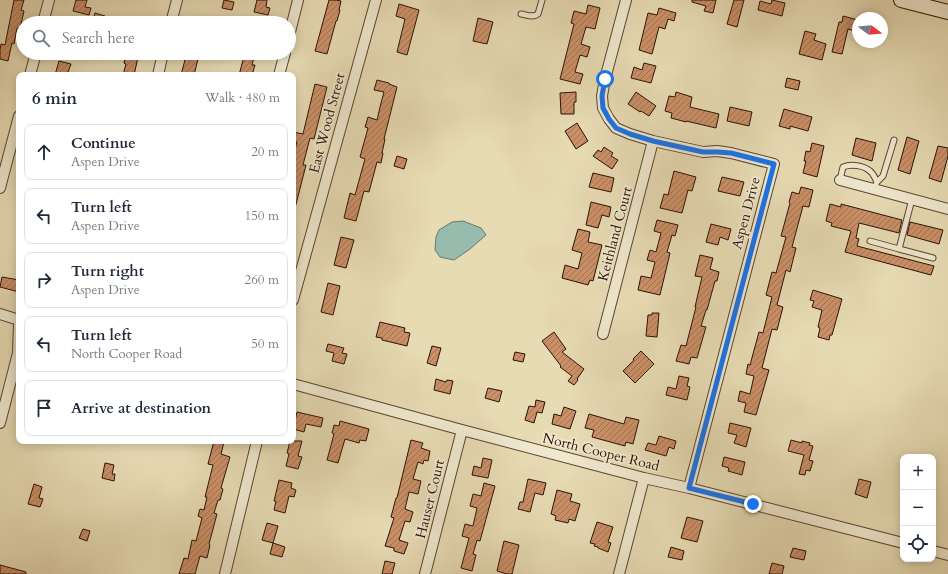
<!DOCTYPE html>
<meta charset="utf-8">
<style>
:root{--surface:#fff;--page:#f2f2f3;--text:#1f2937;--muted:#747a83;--line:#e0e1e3}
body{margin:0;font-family:Cardo,serif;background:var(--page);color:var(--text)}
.controls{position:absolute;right:12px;bottom:12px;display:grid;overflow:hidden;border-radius:8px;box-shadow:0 2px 10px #0003}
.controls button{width:36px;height:36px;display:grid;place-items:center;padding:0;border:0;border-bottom:1px solid var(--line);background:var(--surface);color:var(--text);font:20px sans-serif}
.compass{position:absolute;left:852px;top:12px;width:36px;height:36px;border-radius:50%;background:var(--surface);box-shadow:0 2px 10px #0003;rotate:106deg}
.stop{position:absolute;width:12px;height:12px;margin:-9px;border:3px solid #1a73e8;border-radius:50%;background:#fff}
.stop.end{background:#1a73e8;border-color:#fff;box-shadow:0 1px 4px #0008}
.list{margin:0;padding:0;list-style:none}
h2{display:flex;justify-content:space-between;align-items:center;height:52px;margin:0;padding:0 16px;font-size:17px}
h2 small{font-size:13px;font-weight:400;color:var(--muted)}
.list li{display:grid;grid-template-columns:26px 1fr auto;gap:12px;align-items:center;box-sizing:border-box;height:56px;margin:0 8px 8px;padding:0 8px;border:1px solid var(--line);border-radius:8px}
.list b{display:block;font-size:15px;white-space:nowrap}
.list p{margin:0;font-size:13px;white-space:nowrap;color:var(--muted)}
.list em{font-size:13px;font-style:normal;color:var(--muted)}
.icon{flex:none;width:22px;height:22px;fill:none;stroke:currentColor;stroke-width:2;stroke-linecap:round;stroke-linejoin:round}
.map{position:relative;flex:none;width:948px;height:574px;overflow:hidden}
.search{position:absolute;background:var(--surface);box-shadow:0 2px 10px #0003;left:16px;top:16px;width:280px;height:44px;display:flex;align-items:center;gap:10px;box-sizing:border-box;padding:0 14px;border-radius:22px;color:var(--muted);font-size:15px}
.panel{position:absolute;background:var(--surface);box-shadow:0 2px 10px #0003;left:16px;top:72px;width:280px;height:372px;border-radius:8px}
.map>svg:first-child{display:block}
</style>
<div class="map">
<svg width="948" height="574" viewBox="0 0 948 574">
<defs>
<pattern id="building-hatch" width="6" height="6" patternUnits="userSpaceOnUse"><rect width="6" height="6" fill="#cb9067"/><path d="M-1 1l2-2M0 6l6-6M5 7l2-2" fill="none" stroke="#a57453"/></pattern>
</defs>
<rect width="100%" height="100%" fill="#e7dbb4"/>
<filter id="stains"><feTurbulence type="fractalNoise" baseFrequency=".005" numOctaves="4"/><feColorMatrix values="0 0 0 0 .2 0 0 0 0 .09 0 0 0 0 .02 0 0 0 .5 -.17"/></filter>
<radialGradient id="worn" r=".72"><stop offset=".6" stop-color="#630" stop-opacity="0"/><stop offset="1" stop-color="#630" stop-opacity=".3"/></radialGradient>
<!-- water -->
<path fill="#97bbad" stroke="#6c776b" d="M463,221L481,228L486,235L470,249L454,260L440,257L435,250L436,237L439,230L452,222Z"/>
<!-- building -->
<path fill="url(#building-hatch)" stroke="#2b1108" d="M14,0H24L21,10L24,11L20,29L17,28L14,44L12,43L8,61L0,59V50L1,44L5,45Z
M76,0H87L85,7L91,8L89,15L73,11Z
M224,0L234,2L232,10L222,8Z
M257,0H267L266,7L270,8L268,15L254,12Z
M329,0H336L341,1L339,10H340L337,21H336L327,54L315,51Z
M692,0H716L713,13L704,11L706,6L692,2Z
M734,0H744L737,27L727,24Z
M772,0L785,3L782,16L758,10L760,1L771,4Z
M399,4L419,10L407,55L397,52L405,19L396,16Z
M588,5L600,8L595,29L586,27L581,44L590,47L587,57L580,55L575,72L583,74L580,84L560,79L574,24L571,23L574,11L586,14Z
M659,8L676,13L674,21L668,19L665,29L659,27L652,54L639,50L648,13L657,15Z
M95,13L105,16L103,23H92Z
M843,16L858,20V32L848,29L842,54L832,52L839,22H842Z
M478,18L493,22L487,44L473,41Z
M805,31L816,34L814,40L826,44L822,60L799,54Z
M126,53H139L134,75H123L126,64L124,63Z
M245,53H255L252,65H255L252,75H239Z
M186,56L198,59L194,75H181Z
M59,61L71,64L67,75H55Z
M644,63L656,66L651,83L631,78L634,67L642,70Z
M787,78L800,81L798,90L785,87Z
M377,80L389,83V84L397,87L384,139H385L382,153H383L381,163L377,162L369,192L364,191L356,221L344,218L350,193L355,195L365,159L360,157L368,128L365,127L368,117L377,120L381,103L384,92L374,90Z
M315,84L327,87L314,139L310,138L303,165H306L295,208L293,207V156L297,142L293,141V132L303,134Z
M576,92V102H574V114H561L560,93Z
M636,92L656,106L649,116L641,111L640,112L628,104Z
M676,92L692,97L690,107L719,114L716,128L686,121V122L671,118L672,113L665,111L669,96L675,97Z
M730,107L752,112L749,126L727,121Z
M784,109L812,117L808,131L790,126V129L779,126Z
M577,123L588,141L576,149L565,131Z
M907,137L919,141L910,174L898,170Z
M856,138L876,143L872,161L852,155Z
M812,143L824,146L817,177L803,173L806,161H804L806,151L810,152Z
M938,146L948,148V156L941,182L929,178Z
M604,147L613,153L611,156L618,160L612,169L593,156L598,150L601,152Z
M397,156L407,159L404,169L394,166Z
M674,171L696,177L692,191L688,190L682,213L660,208L664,194L668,195Z
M593,173L614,178L611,192L589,187Z
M722,177L744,182L740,196L718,191Z
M801,187L813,190L809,207L803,206L792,247L796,248L790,272L786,270L777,305L783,307L777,330L772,329L762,368L769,370L756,415L744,412L746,403L738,401L740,391L750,394L754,376L746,374L748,364L750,365L759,332L763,333L772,297L766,295L772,272L776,273L786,237L781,236L790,203L789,202L792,192L799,194Z
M591,202L611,207L609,217L602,215L598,228L586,225Z
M830,204L841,207V204L902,220L899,233L859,223L856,238L859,239L857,246L934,266L931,275L845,252L851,231L831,226L832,223L826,221Z
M657,220L678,225L675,236L672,235L667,252L670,253L660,295L638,290L641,276L651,278L655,262L647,260L650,250L656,252L661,233L654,231Z
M910,222L943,230L939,244L907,235Z
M711,224L731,229L728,240L720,237L718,245L706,242Z
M578,229L590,232L588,242L602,245L593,281L590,280L588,285L562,278L565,265L578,269L582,253L572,250Z
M341,237L354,240L346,268L334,265Z
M700,255L713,258L710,269L719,272L717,281H715L707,310H706L701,326L706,327L697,358L691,357L689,364L676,361L681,345L686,346L696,307H695L702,277L695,276Z
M2,277L19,280V292L0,287Z
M328,283L340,286L333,315L321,312Z
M813,290L842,299L832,335H830L829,340L818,337L820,328L818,327L822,310L812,307L814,301L810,300Z
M652,313H659L657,337L646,336L648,315H652Z
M380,322L405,328L404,332L410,333L407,346L382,340V338L376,337Z
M554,332L566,349L562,352L584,369L577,379L578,380L574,385L568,381L572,376L560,367L561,366L542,341Z
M328,344L344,348L342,353L347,354L344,364L332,361L334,353L326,351Z
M432,346L441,348L436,366L427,363Z
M641,351L654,364L635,383L623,371L634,360L633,359Z
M515,352L525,354L523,362L513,360Z
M679,376L689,378L687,386L690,387L687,400L666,395L668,387L676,389Z
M436,379L446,382L447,380L453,381L450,394L434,390Z
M488,388L502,391L499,402L485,398Z
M536,400L545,402L542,413L537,412L534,423L525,420L529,406L535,407Z
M564,407L576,411L570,429L552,424L554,414L561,416Z
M297,412L323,418L321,427L306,424L304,432L293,429Z
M589,414L624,424L626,417L639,420L633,444L626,442L625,446L592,437L594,430L585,428Z
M340,421L369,429L366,441L360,440L359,443L345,439L338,463L327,460L334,434L332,433L334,425L339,426Z
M730,423L751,428L746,447L734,443L737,435L728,433Z
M659,436L676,441L674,449L669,447L666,456L645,450L648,443L656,445Z
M411,440L423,443L421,448L430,451L428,461L424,460L423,464L418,462L413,479L421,481L418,494L409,492L405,509L413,512L410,522L405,521L399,540L408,543L404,554L394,551V548L385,546L394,518L391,517L396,498H397Z
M791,440L802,443V441L810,443L809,445L813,446L809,460L813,461L810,471L806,470L805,475L799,474L804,455L788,451Z
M214,441L224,442L221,454L230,457L221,488L223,489L220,500H218L214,513L217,514L209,544L210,545L207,558L200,556L195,574H179L184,558L188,559L192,540L196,541L202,518L198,516L200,509L204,510L207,497H205L213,465L208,464Z
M290,441H302L298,456L302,457L298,469L286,466L289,454L287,453Z
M724,457L745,462L742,475L728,471L729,468L722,466Z
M483,458L492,460L488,478L472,475L474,466L481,468Z
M105,463L114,465L112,474H115L114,481L102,478Z
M528,479L546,483L543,495L535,493L530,512L518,509L520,502H523Z
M859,479L871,482L867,498L855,494Z
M279,480L292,483L291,488L296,490L294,497L289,496L285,513L274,510L276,501H274Z
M484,483L495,486L480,541L477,540L473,554L476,555L472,571L461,568L469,538L462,536L465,524L473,526L477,508L470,506L473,494L481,496Z
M34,484L42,487L39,498L43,499L40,507L28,504Z
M557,490L572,494L570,501L580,504L575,521L569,519L568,523L555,520L556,516L551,514Z
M687,517L703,521L697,542L681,538Z
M597,522L613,527L608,542L611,543L608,552L598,548V547L594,546L595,544L590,543Z
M267,523L278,526L273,543L262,540Z
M83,529L90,531L87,541L79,538Z
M504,541L519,545L512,574H507L497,571Z
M273,543L285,547L282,557L270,554Z
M671,547L684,551L682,560L668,557Z
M793,548L806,551L804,560L790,557Z
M385,561L395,563L392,574H382Z
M772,563L784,566L782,574H769Z
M0,565L26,572V574H0Z"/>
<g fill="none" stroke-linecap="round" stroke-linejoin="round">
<defs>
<path id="lane" d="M521,14C527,15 533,18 538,14L542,0
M840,180L843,167C851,164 863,165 870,171C873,173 875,178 877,182
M876,184L877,182L883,176L894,140
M870,241L899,249L912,199
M899,249L933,258"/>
<path id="street" d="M626,0L605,79L602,96L603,108L609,119L616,128L630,134L653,141L703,152L717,151L731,153L774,164L689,488
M43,23L49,0
M171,23L177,0
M289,36L298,0
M30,75L36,53
M158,75L163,53
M279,75L285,53
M840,180L948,209
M0,188L19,116
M293,300L376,0
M0,314L19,320
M603,334L653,141
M293,384L462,430L644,478L689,488L903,543
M0,423L18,353L19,325
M933,551L948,555
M225,574L257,441
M425,574L462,430
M619,574L644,478"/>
<path id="secondary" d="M901,0L948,12"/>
</defs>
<!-- lane casing -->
<use href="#lane" stroke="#5a4433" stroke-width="7"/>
<!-- street casing -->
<use href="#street" stroke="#5a4433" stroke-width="12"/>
<!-- secondary casing -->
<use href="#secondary" stroke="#2b1108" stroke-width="16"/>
<!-- lane -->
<use href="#lane" stroke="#efe8ce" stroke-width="5"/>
<!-- street -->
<use href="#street" stroke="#efe8ce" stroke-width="10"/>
<!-- secondary -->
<use href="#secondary" stroke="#efe8ce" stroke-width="14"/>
</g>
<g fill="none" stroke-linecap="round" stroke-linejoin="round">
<!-- route -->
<path stroke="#1a73e8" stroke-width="5" d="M605,79L602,96L603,108L609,119L616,128L630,134L653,141L703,152H717L731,153L774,164L689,488L753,504"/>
</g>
<g text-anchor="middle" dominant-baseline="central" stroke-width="3.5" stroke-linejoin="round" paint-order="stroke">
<!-- street labels -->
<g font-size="14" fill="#2b1108" stroke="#efe8ce">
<text transform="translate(327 123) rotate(-75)">East Wood Street</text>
<text transform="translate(746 213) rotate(-75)">Aspen Drive</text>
<text transform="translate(615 234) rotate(-75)">Keithland Court</text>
<text transform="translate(601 452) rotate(14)">North Cooper Road</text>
<text transform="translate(430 499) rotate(-76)">Hauser Court</text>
</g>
</g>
<rect width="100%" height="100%" filter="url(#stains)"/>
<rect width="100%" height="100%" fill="url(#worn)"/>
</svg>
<div class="controls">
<button>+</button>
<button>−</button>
<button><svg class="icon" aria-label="locate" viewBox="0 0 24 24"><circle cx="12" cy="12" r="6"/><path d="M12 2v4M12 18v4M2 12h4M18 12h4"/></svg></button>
</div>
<svg class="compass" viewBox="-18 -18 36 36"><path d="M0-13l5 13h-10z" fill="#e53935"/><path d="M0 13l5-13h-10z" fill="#747a83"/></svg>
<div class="stop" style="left:605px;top:79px"></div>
<div class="stop end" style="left:753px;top:504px"></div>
<div class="search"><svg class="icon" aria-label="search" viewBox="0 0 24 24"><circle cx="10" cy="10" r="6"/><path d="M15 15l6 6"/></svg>Search here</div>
<section class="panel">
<h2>6 min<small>Walk · 480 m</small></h2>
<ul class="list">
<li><svg class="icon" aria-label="ahead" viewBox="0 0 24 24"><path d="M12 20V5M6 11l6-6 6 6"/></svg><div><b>Continue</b><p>Aspen Drive</p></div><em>20 m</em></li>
<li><svg class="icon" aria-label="left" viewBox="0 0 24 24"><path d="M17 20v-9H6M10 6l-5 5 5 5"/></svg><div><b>Turn left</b><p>Aspen Drive</p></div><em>150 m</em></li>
<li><svg class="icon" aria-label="right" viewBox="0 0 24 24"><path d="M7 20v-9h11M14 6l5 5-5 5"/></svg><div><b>Turn right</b><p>Aspen Drive</p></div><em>260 m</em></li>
<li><svg class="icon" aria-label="left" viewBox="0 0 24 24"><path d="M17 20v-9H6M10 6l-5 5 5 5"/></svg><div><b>Turn left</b><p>North Cooper Road</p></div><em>50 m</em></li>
<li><svg class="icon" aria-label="arrive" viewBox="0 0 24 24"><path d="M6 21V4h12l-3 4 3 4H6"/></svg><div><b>Arrive at destination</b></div></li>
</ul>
</section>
</div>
